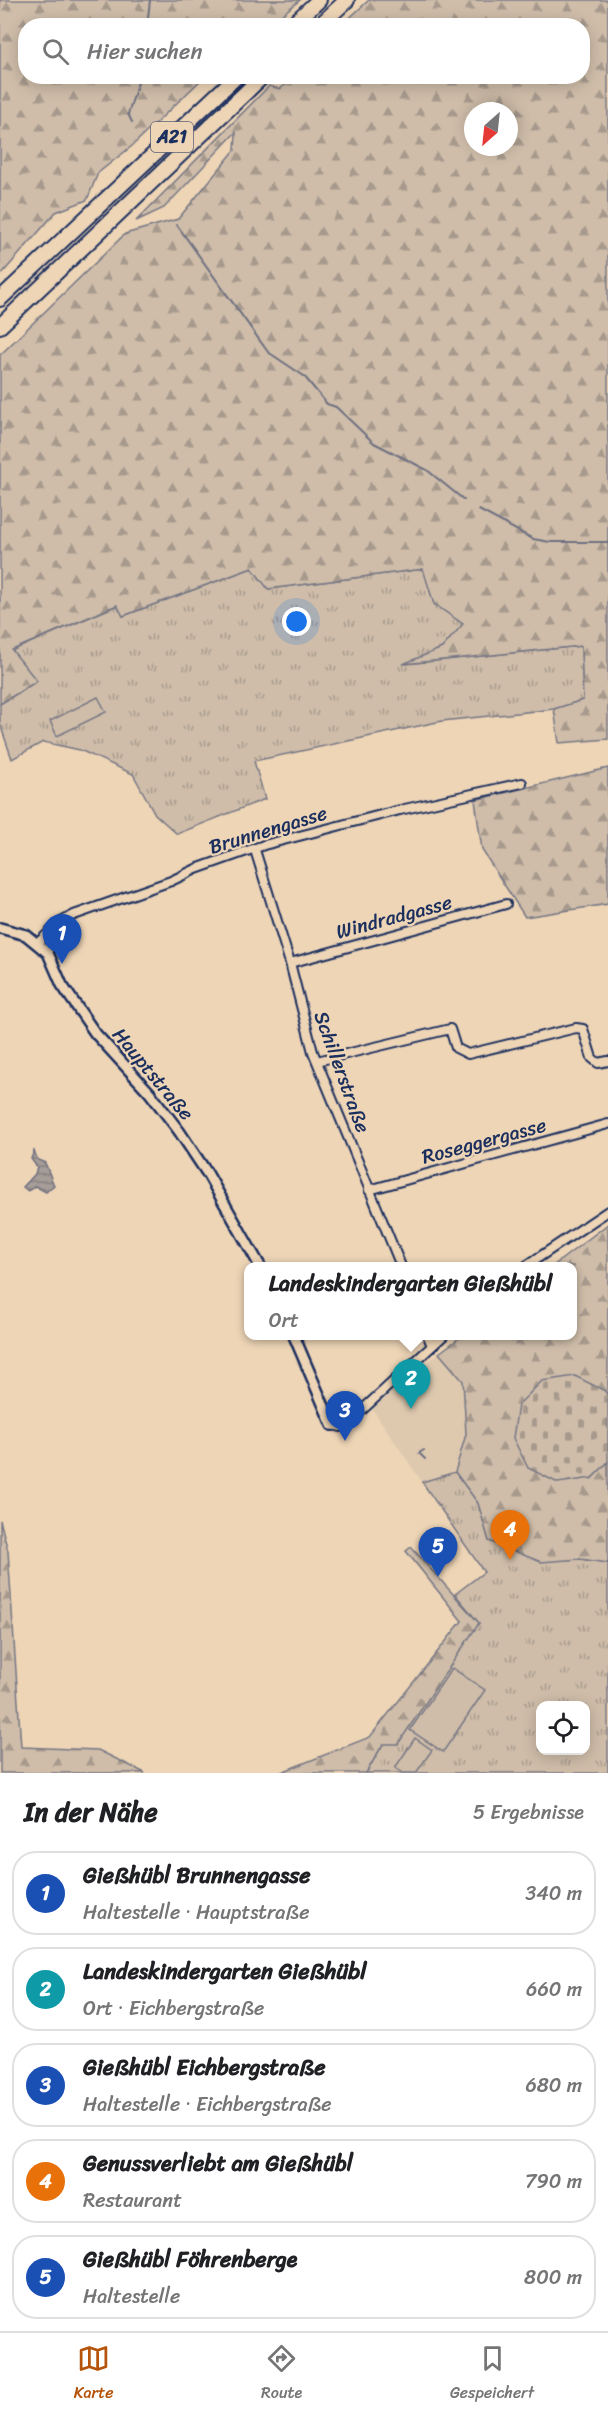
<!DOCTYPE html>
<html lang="de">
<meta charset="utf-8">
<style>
:root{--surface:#fff;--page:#f2f2f2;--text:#202124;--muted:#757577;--line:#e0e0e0;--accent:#b45309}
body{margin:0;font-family:Sriracha,sans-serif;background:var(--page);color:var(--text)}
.controls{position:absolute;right:18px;bottom:18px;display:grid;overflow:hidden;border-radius:12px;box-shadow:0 3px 15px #0003}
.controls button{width:54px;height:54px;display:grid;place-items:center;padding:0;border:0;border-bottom:2px solid var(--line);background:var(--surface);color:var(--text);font:30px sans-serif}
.compass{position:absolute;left:464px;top:102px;width:54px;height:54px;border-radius:50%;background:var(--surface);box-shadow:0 3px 15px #0003;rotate:207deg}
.you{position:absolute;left:297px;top:622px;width:21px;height:21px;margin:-15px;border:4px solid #fff;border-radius:50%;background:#1a73e8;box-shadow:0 0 0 9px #1a73e833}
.badge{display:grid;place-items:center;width:39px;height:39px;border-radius:50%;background:var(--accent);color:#fff;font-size:20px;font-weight:700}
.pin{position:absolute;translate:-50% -50px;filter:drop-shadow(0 2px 3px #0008)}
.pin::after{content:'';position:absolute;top:32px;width:21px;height:18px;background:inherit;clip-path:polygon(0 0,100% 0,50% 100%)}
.popup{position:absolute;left:244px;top:1262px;width:333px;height:78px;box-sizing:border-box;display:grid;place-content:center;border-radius:12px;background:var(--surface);filter:drop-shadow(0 2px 4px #0005);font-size:20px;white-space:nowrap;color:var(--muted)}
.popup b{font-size:22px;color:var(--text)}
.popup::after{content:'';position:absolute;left:50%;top:100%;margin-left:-12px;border:12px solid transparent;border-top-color:var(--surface)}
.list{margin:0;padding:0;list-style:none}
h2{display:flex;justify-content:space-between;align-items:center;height:78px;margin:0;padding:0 24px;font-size:26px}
h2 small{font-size:20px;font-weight:400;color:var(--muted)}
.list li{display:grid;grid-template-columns:39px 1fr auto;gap:18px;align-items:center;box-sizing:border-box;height:84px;margin:0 12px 12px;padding:0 12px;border:2px solid var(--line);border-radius:24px}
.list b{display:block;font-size:22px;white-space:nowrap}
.list p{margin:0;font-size:20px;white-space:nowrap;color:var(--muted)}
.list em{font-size:20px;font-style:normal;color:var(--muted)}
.icon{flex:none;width:33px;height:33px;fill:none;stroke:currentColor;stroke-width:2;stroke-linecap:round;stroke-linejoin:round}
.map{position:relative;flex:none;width:608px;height:1773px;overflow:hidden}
.search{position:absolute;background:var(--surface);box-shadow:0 3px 15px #0003;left:18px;right:18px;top:18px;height:66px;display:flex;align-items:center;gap:15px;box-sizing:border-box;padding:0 21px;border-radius:24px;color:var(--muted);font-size:22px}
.sheet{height:558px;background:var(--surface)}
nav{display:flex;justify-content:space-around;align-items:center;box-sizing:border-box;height:84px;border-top:2px solid var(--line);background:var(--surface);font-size:16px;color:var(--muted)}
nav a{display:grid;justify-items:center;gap:3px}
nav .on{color:var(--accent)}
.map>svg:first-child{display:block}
</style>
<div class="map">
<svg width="608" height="1773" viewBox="0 0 608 1773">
<defs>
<pattern id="grass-tufts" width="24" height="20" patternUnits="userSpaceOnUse" patternTransform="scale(1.5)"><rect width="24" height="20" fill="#cfbda9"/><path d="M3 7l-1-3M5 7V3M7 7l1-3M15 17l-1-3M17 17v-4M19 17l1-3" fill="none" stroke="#a79a8d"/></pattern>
<pattern id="forest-firs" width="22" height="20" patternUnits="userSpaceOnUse" patternTransform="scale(1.5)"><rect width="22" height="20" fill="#cfbda9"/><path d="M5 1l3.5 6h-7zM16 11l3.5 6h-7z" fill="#a79a8d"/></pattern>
<pattern id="cemetery-stones" width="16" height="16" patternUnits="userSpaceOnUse" patternTransform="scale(1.5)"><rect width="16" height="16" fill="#cfbda9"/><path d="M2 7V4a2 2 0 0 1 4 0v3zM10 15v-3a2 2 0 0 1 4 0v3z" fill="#a79a8d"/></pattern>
<pattern id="water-rules" width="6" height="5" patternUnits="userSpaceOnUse" patternTransform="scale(1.5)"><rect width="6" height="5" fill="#a69c98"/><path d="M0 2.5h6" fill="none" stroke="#86807f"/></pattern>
</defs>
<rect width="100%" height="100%" fill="#eed5b6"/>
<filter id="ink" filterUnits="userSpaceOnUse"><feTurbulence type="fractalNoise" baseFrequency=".0167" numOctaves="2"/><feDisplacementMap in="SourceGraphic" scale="12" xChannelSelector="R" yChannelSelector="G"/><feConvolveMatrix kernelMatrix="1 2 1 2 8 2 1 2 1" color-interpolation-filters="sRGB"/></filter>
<g filter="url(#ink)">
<!-- built -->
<path fill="#dec9af" d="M439,1353L463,1381L466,1434L455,1472L422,1482L371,1407Z"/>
<!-- grass -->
<path fill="url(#grass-tufts)" stroke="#757684" stroke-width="1.5" fill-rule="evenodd" d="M252,568L269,589L424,569L434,604L464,624L442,648L406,664L581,646L583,700L554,709L442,721L254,761L265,799L177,834L155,814L133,774L80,750L43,742L12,759L0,724V704L37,681L11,651L118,605L123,616Z
M455,1472L478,1503L489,1541L541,1561L580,1559L608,1563V1773H366L383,1744L479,1623L455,1594L484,1572L422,1482ZM540,1706H586V1750H540Z"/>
<!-- forest -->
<path fill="url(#forest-firs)" stroke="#757684" stroke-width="1.5" fill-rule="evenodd" d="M0,0H300L269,25L26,26V76L204,77L132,146L98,173L87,200L56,212L0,276Z
M369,0H608V739L559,743L554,709L583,700L581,646L403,664L442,648L463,624L434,604L423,569L268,589L252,568L123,616L117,605L12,650L37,681L0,704V355L125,234L178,219L235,150L236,132L164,208L136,221L269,86L280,89L296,76H582V26L342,25ZM473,111H509V147H473Z
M608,768V904L525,917L482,850L475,800Z
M608,1224V1396L605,1391L592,1478L608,1462V1563L580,1559L541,1562L489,1541L478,1503L455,1472L466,1434L463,1381L439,1353L462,1336H573V1266H553Z
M0,1520L8,1551L21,1747L98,1750L145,1773H0Z
M411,1547L479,1623L398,1744H383L366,1773H279L370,1737L462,1621L406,1551Z"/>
<!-- cemetery -->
<path fill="url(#cemetery-stones)" stroke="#757684" stroke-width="1.5" d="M575,1376L605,1391L608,1396V1462L592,1478L558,1483L528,1468L513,1438L518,1405L542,1381Z"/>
<!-- garden -->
<path fill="#cfbda9" stroke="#757684" stroke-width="1.5" d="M98,697L106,712L57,736L50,721Z
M452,1668L485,1690L443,1752L410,1730Z
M415,1738L432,1750L416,1773H403L395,1768Z"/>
<!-- water -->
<path fill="url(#water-rules)" stroke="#6e7081" stroke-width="1.5" d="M34,1151L38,1160L45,1163C46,1164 53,1184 54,1185L46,1192L35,1186L28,1191L23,1187L35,1174L37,1167L31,1159Z"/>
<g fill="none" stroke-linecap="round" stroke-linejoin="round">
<!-- stream -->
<path stroke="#6e7081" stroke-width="2" d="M147,26L150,0
M132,122L128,114L140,76
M177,225L268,352L304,376L327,404L336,407L374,443L427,470L464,500
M479,510L533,539L550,542H608
M424,1450L419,1453L425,1459"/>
<defs>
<path id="minor" d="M255,850L290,963L313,1052L401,1266
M38,943L59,923L74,915L171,881L196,869L264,845L400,810L522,783
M290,963L506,904
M317,1061L450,1029L456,1048L468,1054L576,1028L583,1029L592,1058L598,1063L608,1061
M369,1190L608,1124
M526,1266L608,1211
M428,1336L432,1346
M332,1425L341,1427L349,1422L443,1336"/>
<path id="tertiary" d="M0,928L26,935L48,953L62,985L95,1033L150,1093L179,1131L207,1173L260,1266
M294,1336L332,1425"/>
<path id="motorway" d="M291,26L319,0
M319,26L347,0
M0,299L237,76
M0,326L263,76"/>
</defs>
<!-- minor casing -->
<use href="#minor" stroke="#1b2f5e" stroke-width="12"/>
<!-- tertiary casing -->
<use href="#tertiary" stroke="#1b2f5e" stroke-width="14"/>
<!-- motorway casing -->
<use href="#motorway" stroke="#1b2f5e" stroke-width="18"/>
<!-- minor -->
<use href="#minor" stroke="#eed5b6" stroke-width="8"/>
<!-- tertiary -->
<use href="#tertiary" stroke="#eed5b6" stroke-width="9"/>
<!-- motorway -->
<use href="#motorway" stroke="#eed5b6" stroke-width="14"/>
</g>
</g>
<g text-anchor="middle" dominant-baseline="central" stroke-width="4.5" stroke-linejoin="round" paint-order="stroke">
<!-- shield labels -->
<rect fill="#eed5b6" stroke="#5a6178" stroke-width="1.5" x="151" y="122" width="42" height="30" rx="4.5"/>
<g font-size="18" font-weight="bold" fill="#1b2f5e">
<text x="172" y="137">A21</text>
</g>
<!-- street labels -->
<g font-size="20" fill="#1b2f5e" stroke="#eed5b6">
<text transform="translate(268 830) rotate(-17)">Brunnengasse</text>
<text transform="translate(394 917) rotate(-15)">Windradgasse</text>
<text transform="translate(342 1072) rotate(70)">Schillerstraße</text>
<text transform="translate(153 1074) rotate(50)">Hauptstraße</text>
<text transform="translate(484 1141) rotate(-15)">Roseggergasse</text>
</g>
</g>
</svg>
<div class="controls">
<button><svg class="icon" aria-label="locate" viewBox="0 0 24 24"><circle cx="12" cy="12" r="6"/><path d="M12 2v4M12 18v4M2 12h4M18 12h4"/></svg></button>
</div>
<svg class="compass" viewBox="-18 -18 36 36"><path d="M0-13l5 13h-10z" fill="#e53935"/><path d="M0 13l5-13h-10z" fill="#757577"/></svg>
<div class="you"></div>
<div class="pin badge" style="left:62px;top:964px;background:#1a4fb4">1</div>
<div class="pin badge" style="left:411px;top:1409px;background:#0f9aa8">2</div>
<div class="popup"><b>Landeskindergarten Gießhübl</b>Ort</div>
<div class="pin badge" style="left:345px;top:1441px;background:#1a4fb4">3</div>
<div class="pin badge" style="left:510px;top:1560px;background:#e8710a">4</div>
<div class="pin badge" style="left:438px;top:1577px;background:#1a4fb4">5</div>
<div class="search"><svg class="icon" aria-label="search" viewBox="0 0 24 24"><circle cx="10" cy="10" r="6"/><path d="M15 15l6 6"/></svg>Hier suchen</div>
</div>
<section class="sheet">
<h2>In der Nähe<small>5 Ergebnisse</small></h2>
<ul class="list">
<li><span class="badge" style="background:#1a4fb4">1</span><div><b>Gießhübl Brunnengasse</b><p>Haltestelle · Hauptstraße</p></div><em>340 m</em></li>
<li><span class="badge" style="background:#0f9aa8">2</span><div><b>Landeskindergarten Gießhübl</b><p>Ort · Eichbergstraße</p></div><em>660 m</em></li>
<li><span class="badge" style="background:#1a4fb4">3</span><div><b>Gießhübl Eichbergstraße</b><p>Haltestelle · Eichbergstraße</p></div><em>680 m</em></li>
<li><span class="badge" style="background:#e8710a">4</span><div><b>Genussverliebt am Gießhübl</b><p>Restaurant</p></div><em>790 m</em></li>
<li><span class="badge" style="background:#1a4fb4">5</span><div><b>Gießhübl Föhrenberge</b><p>Haltestelle</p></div><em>800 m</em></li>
</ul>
</section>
<nav>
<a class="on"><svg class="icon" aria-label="map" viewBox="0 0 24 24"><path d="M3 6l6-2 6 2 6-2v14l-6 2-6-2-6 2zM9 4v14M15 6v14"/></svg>Karte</a>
<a><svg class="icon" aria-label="directions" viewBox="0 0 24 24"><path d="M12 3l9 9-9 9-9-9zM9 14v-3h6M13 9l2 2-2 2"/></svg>Route</a>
<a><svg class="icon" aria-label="saved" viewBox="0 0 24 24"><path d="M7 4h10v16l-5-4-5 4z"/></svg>Gespeichert</a>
</nav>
